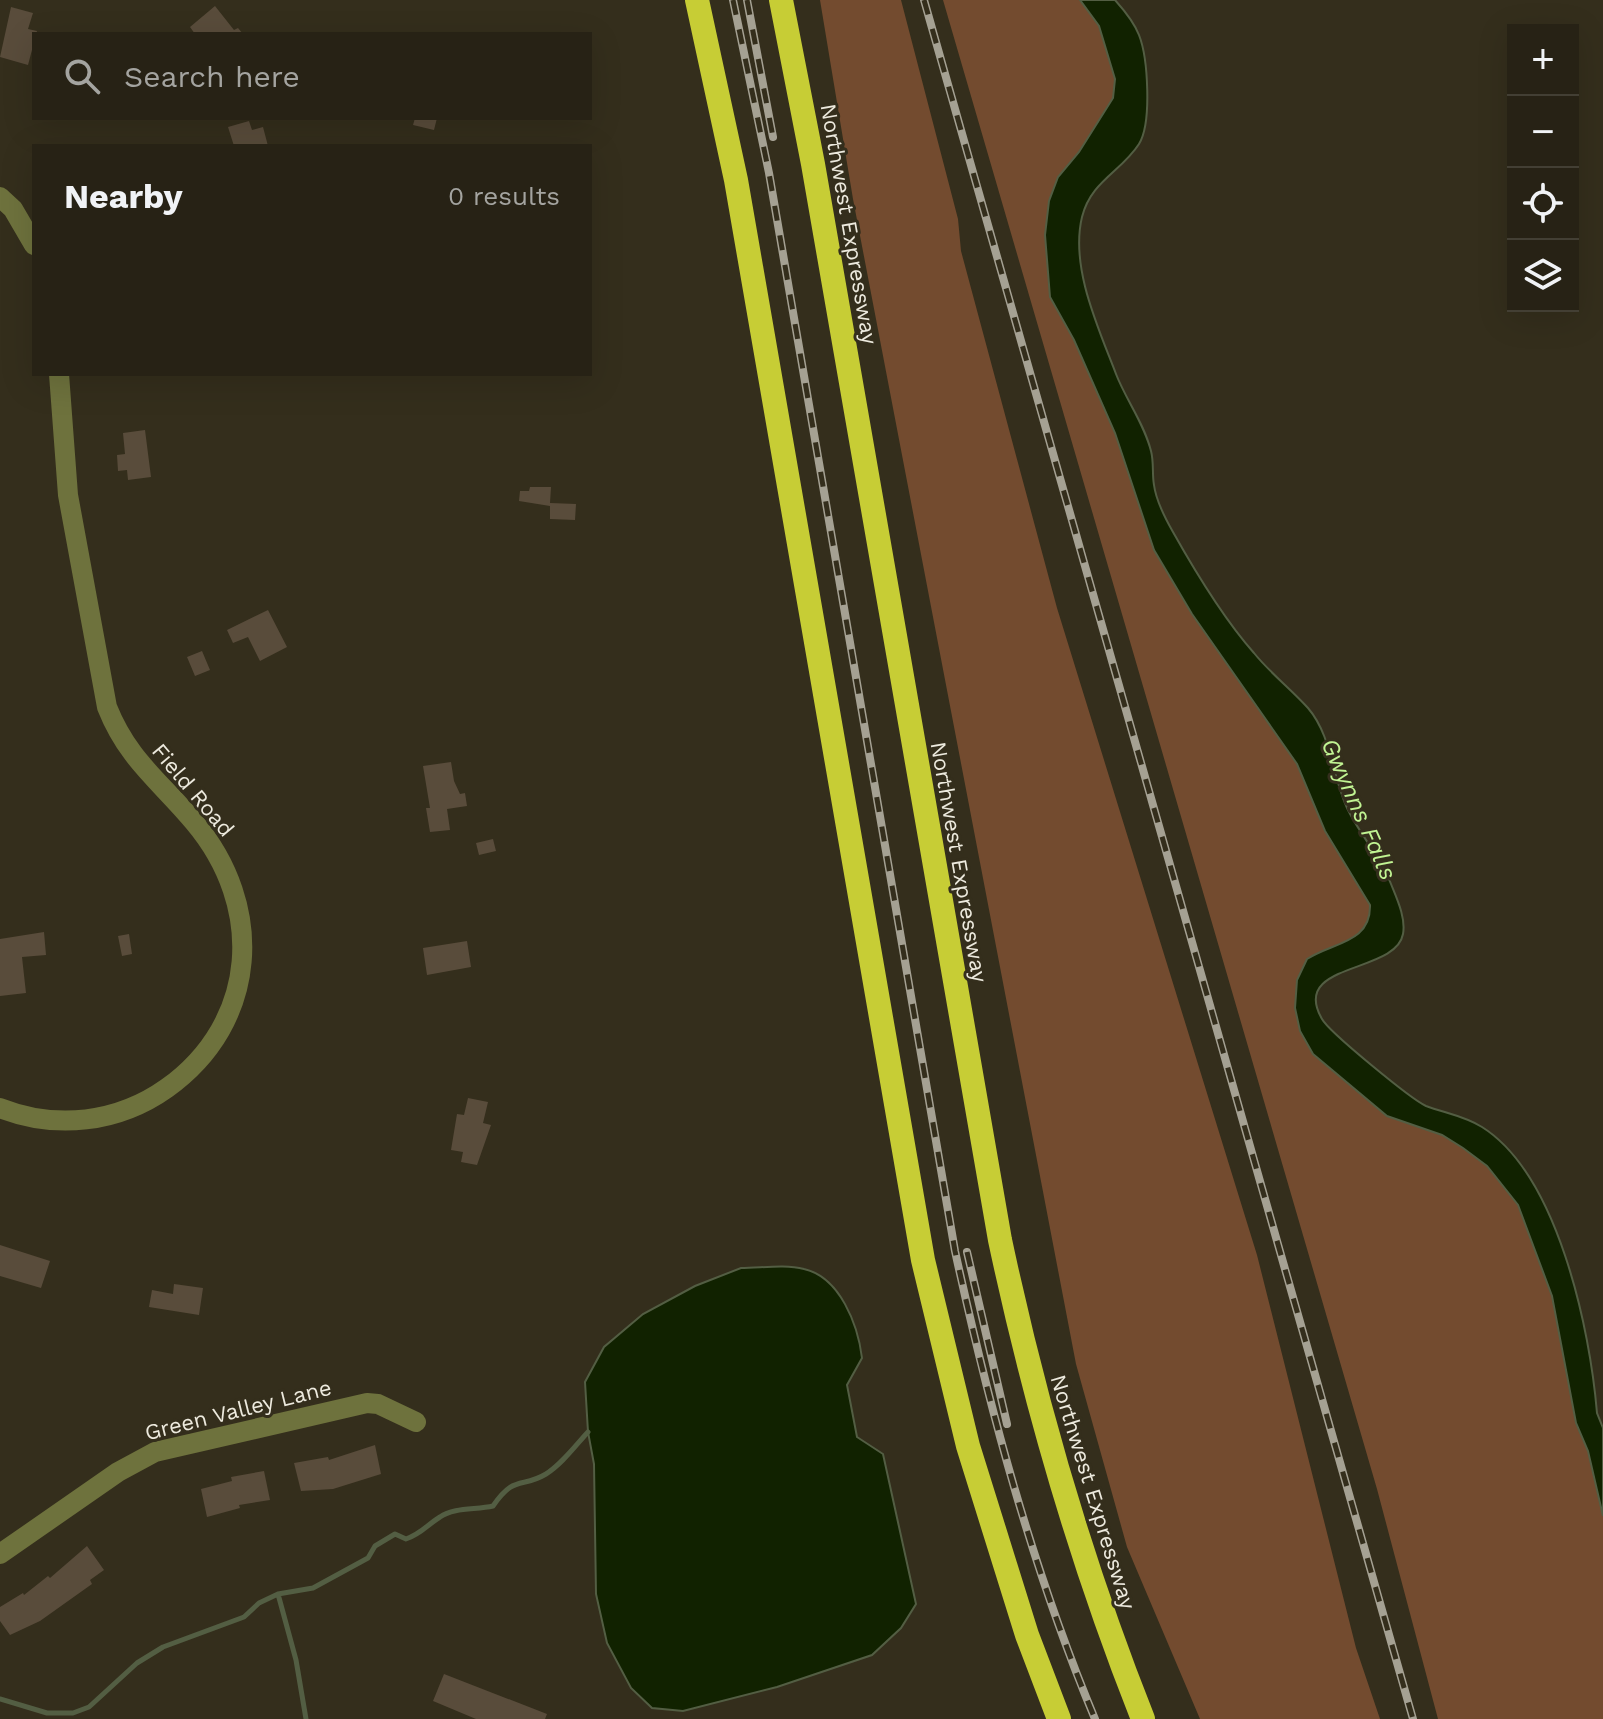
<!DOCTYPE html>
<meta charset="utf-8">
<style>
:root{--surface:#272215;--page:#332f22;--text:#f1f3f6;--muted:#a4a4a0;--line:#433f34}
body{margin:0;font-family:"Work Sans",sans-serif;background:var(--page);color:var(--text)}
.controls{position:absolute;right:24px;top:24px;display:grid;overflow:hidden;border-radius:0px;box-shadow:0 8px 32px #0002}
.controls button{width:72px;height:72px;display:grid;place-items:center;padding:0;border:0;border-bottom:2px solid var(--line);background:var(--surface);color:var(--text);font:40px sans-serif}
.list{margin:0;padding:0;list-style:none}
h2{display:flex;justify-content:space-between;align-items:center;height:104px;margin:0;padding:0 32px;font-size:34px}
h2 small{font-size:26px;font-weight:400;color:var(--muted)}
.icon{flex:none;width:44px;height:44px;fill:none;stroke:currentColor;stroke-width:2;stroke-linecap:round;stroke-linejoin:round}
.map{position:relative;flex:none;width:1603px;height:1719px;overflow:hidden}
.search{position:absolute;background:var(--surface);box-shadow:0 8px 32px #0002;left:32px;top:32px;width:560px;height:88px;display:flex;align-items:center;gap:20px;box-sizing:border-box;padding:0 28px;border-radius:0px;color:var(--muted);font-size:30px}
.panel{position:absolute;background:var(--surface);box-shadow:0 8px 32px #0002;left:32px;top:144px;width:560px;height:232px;border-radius:0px}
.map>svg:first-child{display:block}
</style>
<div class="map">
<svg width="1603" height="1719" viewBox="0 0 1603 1719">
<rect width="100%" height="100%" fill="#342e1c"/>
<!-- green -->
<path fill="#734b2f" d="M820,0H901L958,219L961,251L1057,608L1257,1255L1356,1648L1380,1719H1200L1127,1547L1076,1364L853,199Z
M943,0H1080L1099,26L1115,79L1113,98L1079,152L1058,177L1045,235L1050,297L1074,340L1115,433L1154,550L1192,614L1297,764L1325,831L1370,905C1371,943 1332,942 1307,959L1313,1054L1387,1116L1442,1135L1463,1148L1487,1166L1518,1205L1552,1296L1576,1423L1588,1451L1603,1516V1719H1438L1377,1489Z"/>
<!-- water -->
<path fill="#120" stroke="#535e43" stroke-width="2" d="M1080,0H1115C1124,10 1134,22 1139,35C1148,58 1152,123 1139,144C1121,172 1091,181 1082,217C1070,267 1098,327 1116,374C1126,400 1144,423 1151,451C1154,462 1152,474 1154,485C1156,501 1165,518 1173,532C1196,573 1223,618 1254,653C1270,673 1291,689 1308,708C1332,736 1332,777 1348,810C1361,836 1381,858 1391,884C1397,899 1406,918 1403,934C1396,974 1289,962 1322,1019C1329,1032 1411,1099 1426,1106C1445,1113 1465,1116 1482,1127C1558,1175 1590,1329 1597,1413L1603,1428V1516L1588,1451L1576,1423L1552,1296L1518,1205L1487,1166L1463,1148L1442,1135L1387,1116L1313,1054L1300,1031L1295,1008L1297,980L1307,959C1333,942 1371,943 1370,905L1325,831L1297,764L1192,614L1154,550L1115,433L1074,340L1050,297L1045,235L1049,201L1058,177L1079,152L1113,98L1115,79L1099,26Z
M741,1268C761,1268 785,1264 804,1269C840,1277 858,1325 862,1358L847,1385L857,1437L883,1454L916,1604L901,1628L872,1655L777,1687L683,1711L652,1708L631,1688L607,1643L596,1594L594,1464L588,1432L585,1382L604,1347L643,1314L695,1286Z"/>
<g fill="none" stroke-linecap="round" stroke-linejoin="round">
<!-- stream -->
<path stroke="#535e43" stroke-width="5" d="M278,1594L296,1660L306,1719
M0,1699L47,1713H73L89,1707L137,1663L163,1647L244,1617L259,1603L278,1594L313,1588L368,1558L375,1546L395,1534L406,1539C421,1534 427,1525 440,1517C454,1507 476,1510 493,1506C515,1474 521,1489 546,1474C562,1464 575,1446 588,1432"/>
</g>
<!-- building -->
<path fill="#594c3b" d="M215,6L234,30L238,28L243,34H195L190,27Z
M11,7L33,13L28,29L37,31L28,65L0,57Z
M415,118H437L434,130L413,125Z
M249,121L252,130L263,127L268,146H234L228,127Z
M145,430L151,477L128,480L127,470L118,471L117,455L125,454L123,433Z
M530,487H551L550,503L576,504L575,520L550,519V506L519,501L520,491H529Z
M268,610L287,647L260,661L248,637L233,643L227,630Z
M202,651L210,670L195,676L187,657Z
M451,762L454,781L460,794L465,793L467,806L447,809L450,830L430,832L426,808H430L423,766Z
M493,839L496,851L479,855L476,843Z
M44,932L46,955L22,957L26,993L0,996V939Z
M129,934L132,954L122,956L118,936Z
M467,941L471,967L427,975L423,948Z
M468,1098L488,1102L483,1123L491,1125L477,1165L461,1162L463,1152L451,1150L457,1114L464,1115Z
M0,1245L50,1261L41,1288L0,1276Z
M174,1284L203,1288L199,1315L149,1307L152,1290L173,1294Z
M375,1445L381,1474L333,1489L301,1491L294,1463L328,1457L329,1460Z
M264,1471L270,1500L239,1505L240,1508L207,1517L201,1489L232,1481L231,1477Z
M87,1546L104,1570L90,1580L92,1584L40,1621L10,1635L0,1621V1607L23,1593L24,1595L48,1576L50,1578Z
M444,1674L547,1714L545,1719H476L433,1701Z"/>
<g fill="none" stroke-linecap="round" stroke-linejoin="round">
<!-- minor -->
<path stroke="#6e723d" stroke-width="20" d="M0,197L13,209L34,245
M0,1108C56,1130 118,1123 167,1088C259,1022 265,906 194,822C160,781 128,760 107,707L68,495L59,374
M0,1554L118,1472L155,1452L367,1403L378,1404L416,1422"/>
<!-- motorway -->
<path stroke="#c7cd35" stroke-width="24" d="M697,0L736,180L923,1260L968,1446L1027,1635L1059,1719
M781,0L813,164L1000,1240C1035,1404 1081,1563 1143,1719"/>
<defs>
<path id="rail" d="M733,0L769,173L955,1251C990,1411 1032,1568 1095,1719
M747,0L773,137
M924,0L1413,1719
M967,1252L1007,1424"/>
</defs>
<!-- rail casing -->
<use href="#rail" stroke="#a5a193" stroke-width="8"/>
<!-- rail -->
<use href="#rail" stroke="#342e1c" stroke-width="5" stroke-dasharray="15" stroke-linecap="butt"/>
</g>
<g text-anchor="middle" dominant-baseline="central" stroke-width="6" stroke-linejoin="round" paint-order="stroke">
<!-- street labels -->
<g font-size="22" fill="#edeade" stroke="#342e1c">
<text transform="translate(849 224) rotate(80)">Northwest Expressway</text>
<text transform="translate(193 790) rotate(50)">Field Road</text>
<text transform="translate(959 862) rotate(80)">Northwest Expressway</text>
<text transform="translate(238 1410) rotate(-14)">Green Valley Lane</text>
<text transform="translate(1093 1492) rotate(73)">Northwest Expressway</text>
</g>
<!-- water labels -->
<g font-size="24" font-style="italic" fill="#c1f493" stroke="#342e1c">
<text transform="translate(1359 809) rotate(66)">Gwynns Falls</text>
</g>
</g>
</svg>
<div class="controls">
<button>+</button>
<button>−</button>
<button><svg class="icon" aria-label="locate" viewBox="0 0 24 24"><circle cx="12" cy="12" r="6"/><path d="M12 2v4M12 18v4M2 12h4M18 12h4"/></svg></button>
<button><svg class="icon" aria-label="layers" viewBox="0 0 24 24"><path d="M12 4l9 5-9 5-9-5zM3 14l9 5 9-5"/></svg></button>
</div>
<div class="search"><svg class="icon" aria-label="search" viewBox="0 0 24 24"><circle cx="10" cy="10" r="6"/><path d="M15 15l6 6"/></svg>Search here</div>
<section class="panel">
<h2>Nearby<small>0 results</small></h2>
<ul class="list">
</ul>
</section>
</div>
